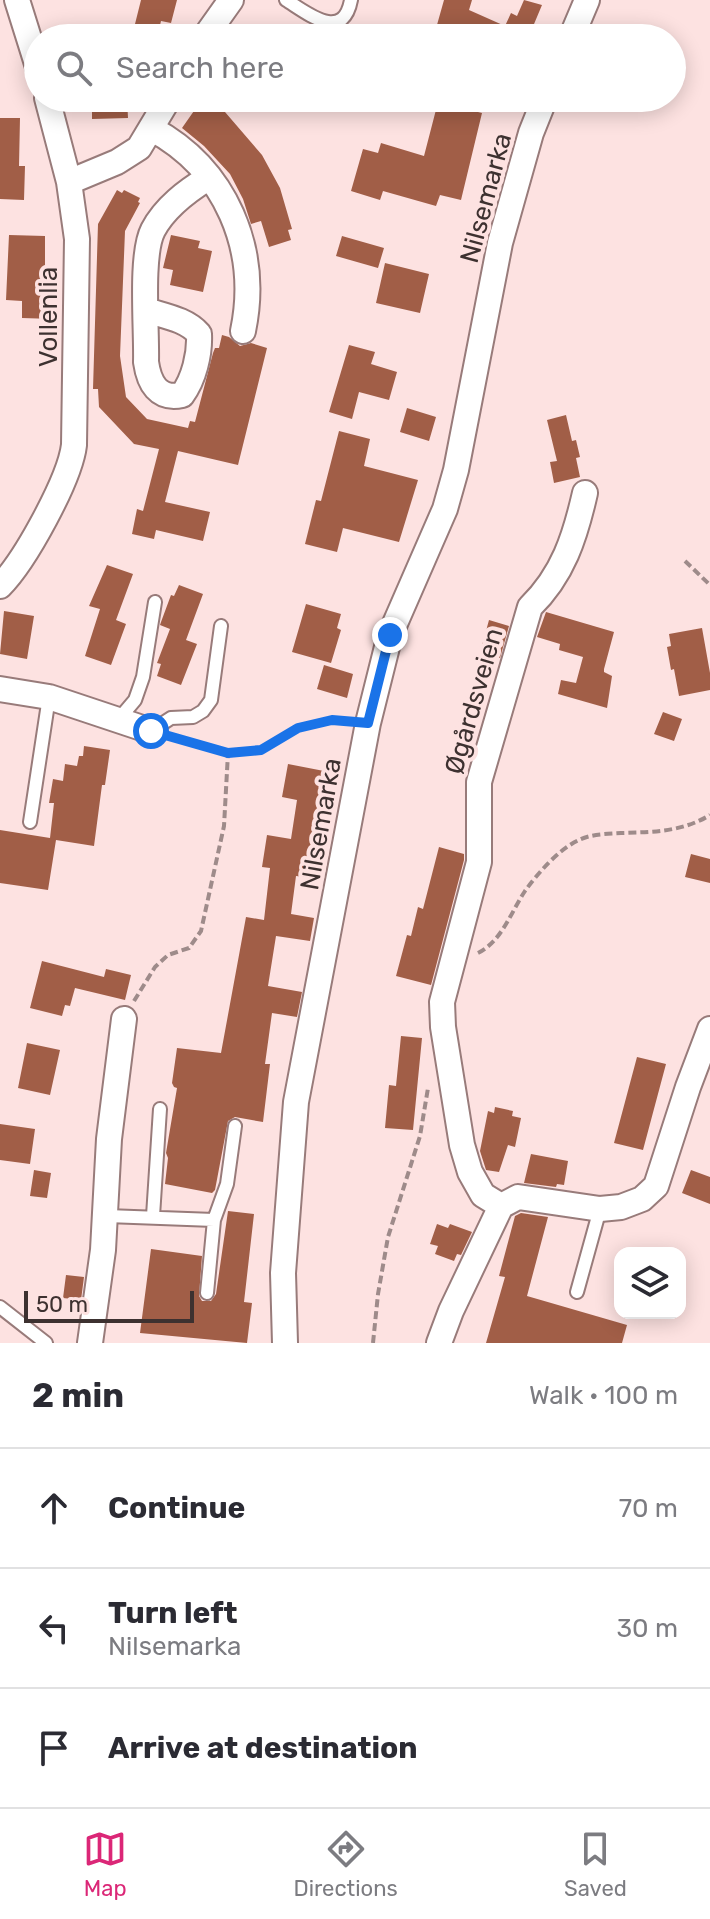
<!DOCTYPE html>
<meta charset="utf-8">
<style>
:root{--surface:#fff;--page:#f7f7f7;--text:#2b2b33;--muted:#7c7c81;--line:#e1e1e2;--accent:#db2777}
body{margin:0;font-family:Rubik,sans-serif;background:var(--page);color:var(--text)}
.controls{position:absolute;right:24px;bottom:24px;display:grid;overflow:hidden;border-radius:16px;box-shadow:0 4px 20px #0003}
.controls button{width:72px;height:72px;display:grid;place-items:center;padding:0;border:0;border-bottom:2px solid var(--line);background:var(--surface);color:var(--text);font:40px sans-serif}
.scale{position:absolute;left:24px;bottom:20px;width:170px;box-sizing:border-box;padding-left:8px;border:4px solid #3d3130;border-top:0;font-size:22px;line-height:28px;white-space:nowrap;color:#3d3130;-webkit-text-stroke:6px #fde2e1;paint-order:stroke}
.stop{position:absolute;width:24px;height:24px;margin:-18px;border:6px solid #1a73e8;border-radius:50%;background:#fff}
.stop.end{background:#1a73e8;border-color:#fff;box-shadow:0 2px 8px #0008}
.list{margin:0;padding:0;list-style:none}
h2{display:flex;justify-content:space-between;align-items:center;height:104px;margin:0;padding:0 32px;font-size:34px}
h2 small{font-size:26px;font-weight:400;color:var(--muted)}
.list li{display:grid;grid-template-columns:52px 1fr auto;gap:24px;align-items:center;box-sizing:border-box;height:120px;padding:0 32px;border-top:2px solid var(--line)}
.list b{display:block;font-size:30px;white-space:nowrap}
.list p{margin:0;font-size:26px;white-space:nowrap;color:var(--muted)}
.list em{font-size:26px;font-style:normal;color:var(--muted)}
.icon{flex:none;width:44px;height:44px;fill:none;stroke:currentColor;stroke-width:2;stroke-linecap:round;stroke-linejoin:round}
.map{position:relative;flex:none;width:710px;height:1343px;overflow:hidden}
.search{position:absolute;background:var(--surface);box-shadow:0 4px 20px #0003;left:24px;right:24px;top:24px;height:88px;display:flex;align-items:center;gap:20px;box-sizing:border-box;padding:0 28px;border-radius:44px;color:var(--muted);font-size:30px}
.sheet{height:464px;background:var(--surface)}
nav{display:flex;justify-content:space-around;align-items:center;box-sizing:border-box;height:112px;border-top:2px solid var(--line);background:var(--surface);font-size:22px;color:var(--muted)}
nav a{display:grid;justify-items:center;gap:4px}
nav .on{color:var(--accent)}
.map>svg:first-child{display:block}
</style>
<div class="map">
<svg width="710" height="1343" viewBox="0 0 710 1343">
<rect width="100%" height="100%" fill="#fde2e1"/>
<!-- building -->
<path fill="#a15e47" d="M141,0H177L171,23L161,21L157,38L141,32L135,24Z
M444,0H472L469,10L505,26L511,13L517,16L524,0L542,5L529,36L533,38H453L435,32Z
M92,98H127L128,118L92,119Z
M203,98L225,112L262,155L280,188L292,229L288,230L291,240L269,247L261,221L251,224L243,199L230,174L204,146L182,128Z
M438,102L482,113L461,200L440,195L436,206L383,191L380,200L351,191L363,149L378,153L381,143L424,156Z
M0,118H20L19,166H25L24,200L0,199Z
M117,190L122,193L124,190L140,198L138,202L140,203L125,231L120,356L126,397L147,419L188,428L190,421L195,422L213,353L215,348H219L222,335L229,337L240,346L251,343L267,348L238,465L178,451L165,502L210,512L203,541L156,530L154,539L132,534L137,509L143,511L159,449L134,444L99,407L98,389H93L98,224Z
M9,235L45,236V298H54L53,319L22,318V301L6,300Z
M171,235L200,241L198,248L212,251L203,292L170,285L173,270L163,268Z
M342,236L384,248L378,268L336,256Z
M385,263L429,274L420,313L376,303Z
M349,345L375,352L371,364L397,372L389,400L359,392L352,419L329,412Z
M407,408L436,417L429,441L400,432Z
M566,415L572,441L576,440L580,457L576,458L580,477L554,483L550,462L557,461L547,420Z
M339,431L370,439L364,466L418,480L399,542L343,528L337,552L305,544L316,500L321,501Z
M107,565L133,574L116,620L126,624L111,665L85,656L100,609L89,606Z
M179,585L203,594L186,640L197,644L181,685L157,676L161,664L157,663L170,629L160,625L161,622L171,595L174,596Z
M306,604L341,614L337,628L341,630L331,663L292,652Z
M4,611L34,616L27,659L0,654Z
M546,612L614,632L604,669V672L612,676L607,708L558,694L561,680L576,683L583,657L559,650L560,644L537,637Z
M489,620L509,626L500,658L480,653Z
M702,628L710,673V690L679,696L674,669L671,670L667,647L671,646L669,634Z
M324,665L353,674L347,698L317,689Z
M663,712L682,719L674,741L654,734Z
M84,746L110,750L105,785H102L94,846L56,840L48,890L0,883V830L50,838L54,803H49L53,779L63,781L65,764L77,766L79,756H83Z
M288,764L324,771L313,850L309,849L305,877L296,876L291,914L314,918L310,941L276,936L268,986L302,992L297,1017L272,1013L265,1064H270L263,1122L235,1117L228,1121L215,1190L212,1193L165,1184L168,1158L166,1153L177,1088L174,1087L172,1083L177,1048L221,1053L246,917L264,920L270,868L262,867L267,835L291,839L297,800L282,797Z
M439,847L464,854V860L431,985L396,976L407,935L411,936L418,907L423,909Z
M691,854L710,859V883L685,877Z
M42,961L104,977L106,969L131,975L125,1000L75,988L70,1006L65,1005L62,1016L30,1008Z
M401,1036L422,1038L413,1130L385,1128L389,1085L396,1086Z
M27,1043L60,1050L50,1095L18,1088Z
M637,1057L666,1064L643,1150L614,1143Z
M495,1107L513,1111L512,1116L521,1118L515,1147L508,1145L499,1172L486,1170L480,1151L488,1111L494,1113Z
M0,1124L35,1129L30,1164L0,1160Z
M531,1154L568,1161L564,1185L557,1184L556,1187L524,1183Z
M34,1170L51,1173L47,1198L30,1196Z
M691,1170L710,1177V1204L682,1193Z
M228,1211L254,1214L244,1302L252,1303L247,1343L140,1333L151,1249L202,1256L199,1296L202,1301H211L216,1294Z
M521,1213L548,1217L527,1296L627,1325L622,1343H486L505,1277L499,1276L515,1216Z
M437,1224L448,1228L450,1224L472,1232L461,1255L457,1254L454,1261L435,1254L438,1246L430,1244Z
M66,1275L84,1277L81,1300L63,1298Z"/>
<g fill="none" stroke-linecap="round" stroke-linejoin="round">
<defs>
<path id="lane" d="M286,0C307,13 343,43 351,0
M118,720L135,700L143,677L155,602
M151,731L171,718L193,717L203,711L211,700L221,626
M30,822L49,697
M107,1216L214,1220
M153,1216L160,1109
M577,1292L600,1209
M207,1293L214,1220L227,1184L235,1126
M0,1307L46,1343"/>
<path id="street" d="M17,0L38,67
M204,38L231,0
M571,38L587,0
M152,129C226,169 260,249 243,331
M69,182L117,162L139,148L169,98
M146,310C164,316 186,319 199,334C200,354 194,379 182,395C158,400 149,383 146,362C147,330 140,255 153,230C165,207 187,191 208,178
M0,586C25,561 70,479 74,445L77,239L69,182L47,98
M0,689L49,697L151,731
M501,1206L483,1195L470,1172L462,1145L443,1027L442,1002L479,862V782L530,607C563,575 575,537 585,493
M90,1343L103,1250L109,1139L124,1019
M285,1343L283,1273L296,1102L368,723L390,635L445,509L456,470L500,243L531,133L545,98
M439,1343L451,1311L501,1206L518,1197L600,1209L621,1207L642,1199L656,1186L688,1087L710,1029"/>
</defs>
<!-- lane casing -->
<use href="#lane" stroke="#987b7a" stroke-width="16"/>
<!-- street casing -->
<use href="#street" stroke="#987b7a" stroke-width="28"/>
<!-- path -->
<path stroke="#9e8b8a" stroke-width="4" stroke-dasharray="8 4" stroke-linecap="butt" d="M685,561L710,585
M172,737L228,753L261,750L298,728L332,720L346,721
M478,953C502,941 511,912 525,891C538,873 559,849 579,840C591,834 607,834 621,833C653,832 682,832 710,815
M134,1001L155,967L168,955L189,948L201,931L224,826L228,753
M373,1343L378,1294L388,1237L420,1136L428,1088"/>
<!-- lane -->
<use href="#lane" stroke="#fff" stroke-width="12"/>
<!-- street -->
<use href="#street" stroke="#fff" stroke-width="24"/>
</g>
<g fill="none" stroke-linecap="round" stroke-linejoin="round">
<!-- route -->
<path stroke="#1a73e8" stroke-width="10" d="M151,731L228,753L261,750L298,728L332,720L368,723L390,635"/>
</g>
<g text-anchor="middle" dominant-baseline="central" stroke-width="8" stroke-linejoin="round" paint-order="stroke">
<!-- street labels -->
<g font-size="26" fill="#3d3130" stroke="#fde2e1">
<text transform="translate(486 198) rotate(-75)">Nilsemarka</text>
<text transform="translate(48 317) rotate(-90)">Vollenlia</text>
<text transform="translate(474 701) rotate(-74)">Øgårdsveien</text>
<text transform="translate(321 824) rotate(-80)">Nilsemarka</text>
</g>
</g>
</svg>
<div class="controls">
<button><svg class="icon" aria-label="layers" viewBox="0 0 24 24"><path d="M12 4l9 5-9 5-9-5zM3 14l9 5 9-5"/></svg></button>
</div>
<div class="scale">50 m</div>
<div class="stop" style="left:151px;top:731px"></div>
<div class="stop end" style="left:390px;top:635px"></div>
<div class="search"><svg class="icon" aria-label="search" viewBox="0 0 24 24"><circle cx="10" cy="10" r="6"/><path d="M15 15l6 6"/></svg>Search here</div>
</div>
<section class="sheet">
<h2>2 min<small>Walk · 100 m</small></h2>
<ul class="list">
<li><svg class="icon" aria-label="ahead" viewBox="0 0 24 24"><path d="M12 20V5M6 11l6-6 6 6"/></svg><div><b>Continue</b></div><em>70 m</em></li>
<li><svg class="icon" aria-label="left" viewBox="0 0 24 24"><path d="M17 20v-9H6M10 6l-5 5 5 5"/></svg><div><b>Turn left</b><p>Nilsemarka</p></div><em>30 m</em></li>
<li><svg class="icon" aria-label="arrive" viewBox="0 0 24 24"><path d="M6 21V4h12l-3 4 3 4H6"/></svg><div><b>Arrive at destination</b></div></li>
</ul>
</section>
<nav>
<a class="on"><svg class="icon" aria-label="map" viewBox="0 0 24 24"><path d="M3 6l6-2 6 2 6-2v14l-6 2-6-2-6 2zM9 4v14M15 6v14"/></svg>Map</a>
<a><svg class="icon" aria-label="directions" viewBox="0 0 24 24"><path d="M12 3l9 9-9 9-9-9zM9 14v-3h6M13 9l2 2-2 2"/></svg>Directions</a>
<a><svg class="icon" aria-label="saved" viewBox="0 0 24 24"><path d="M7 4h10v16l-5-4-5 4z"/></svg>Saved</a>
</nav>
